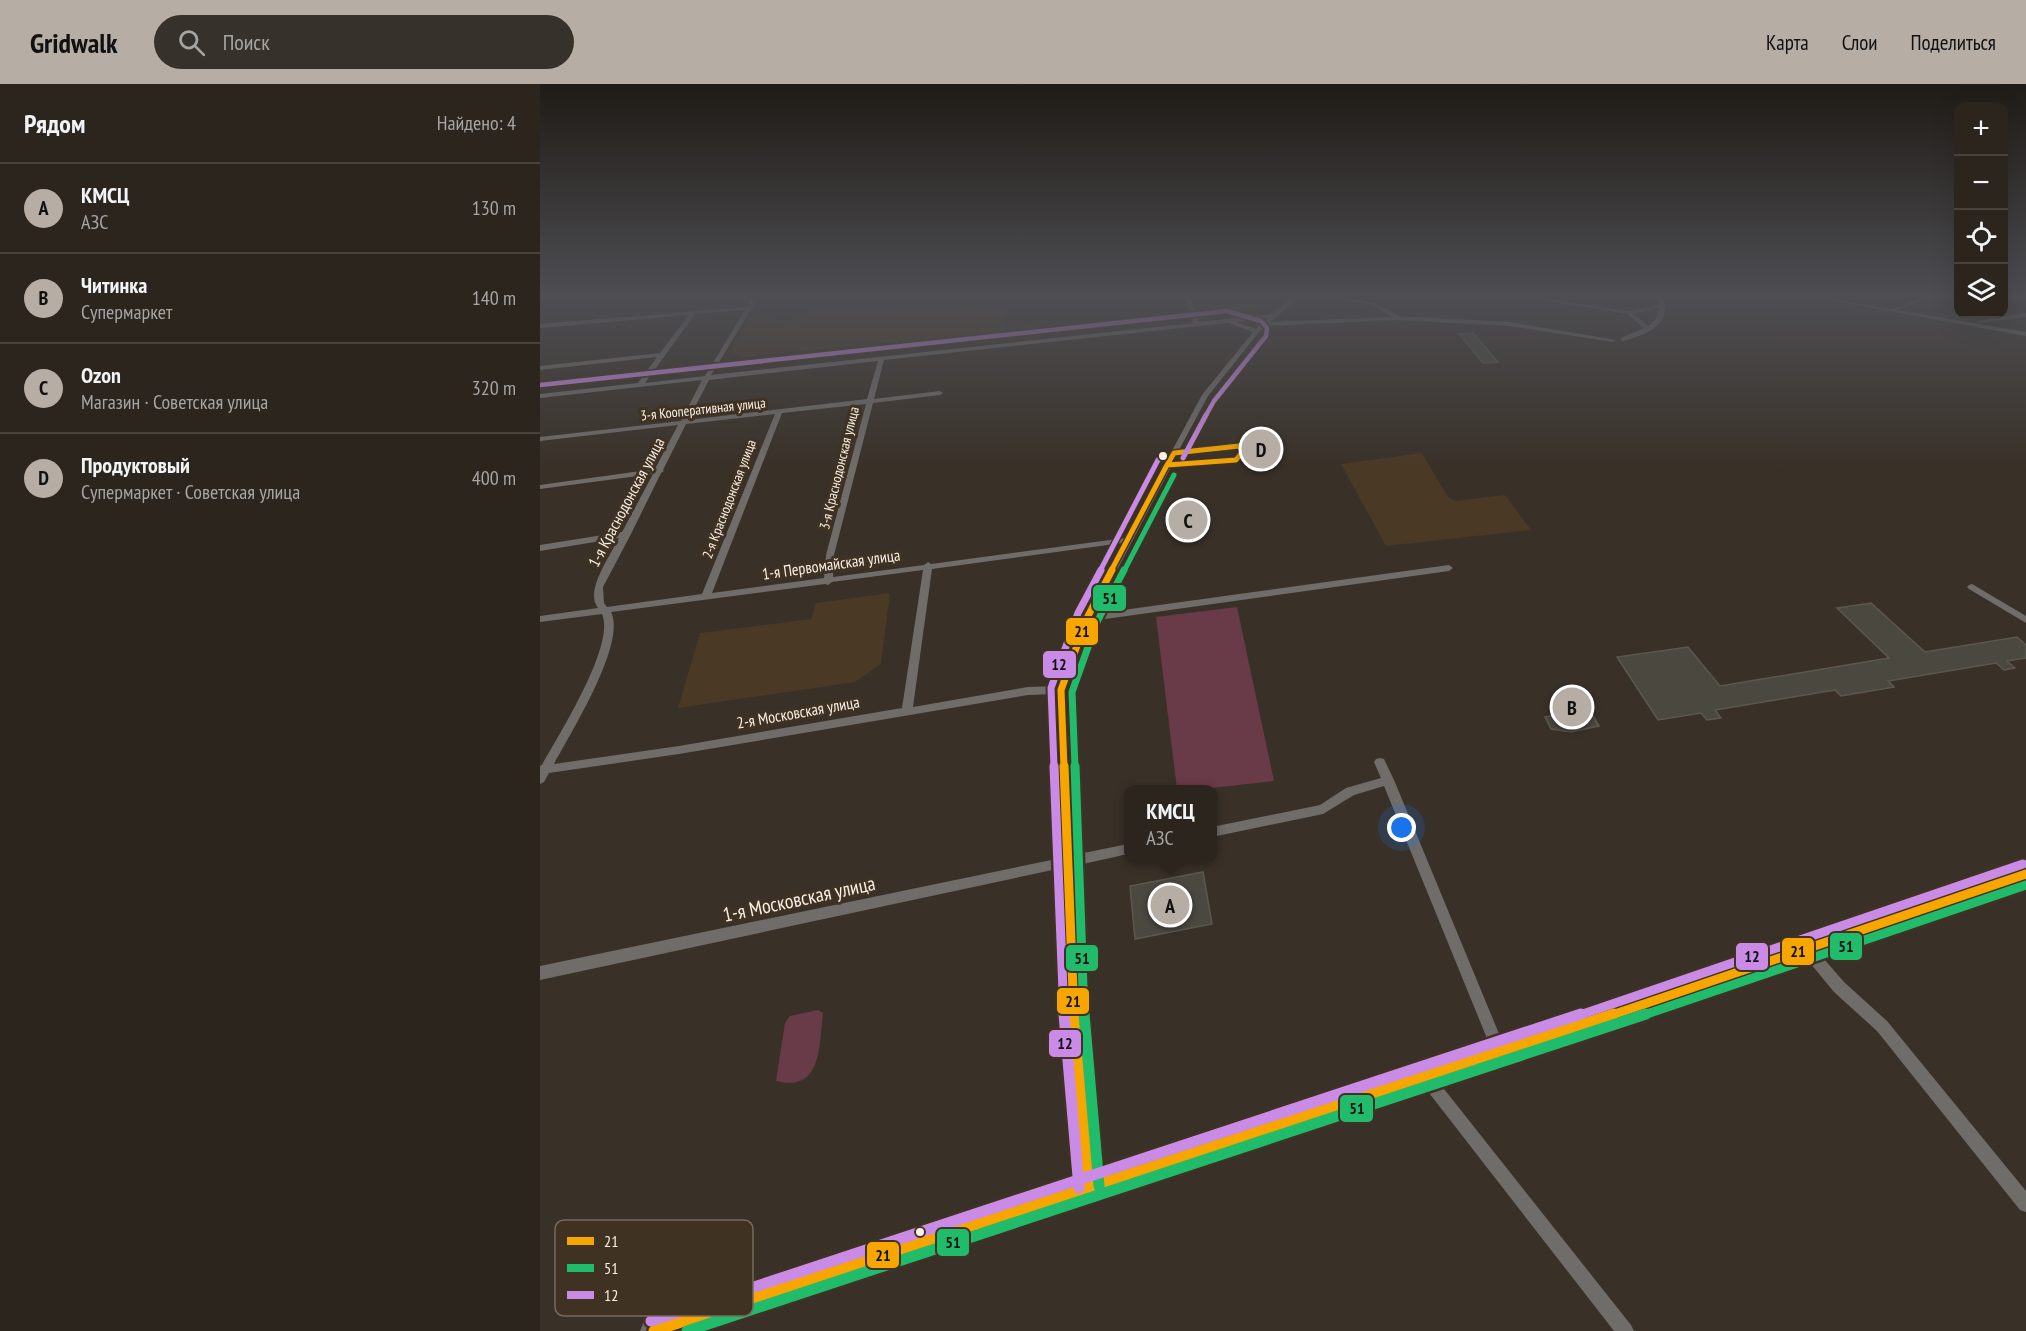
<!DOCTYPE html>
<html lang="ru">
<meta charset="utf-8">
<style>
:root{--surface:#2b251e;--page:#37312b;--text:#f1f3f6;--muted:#a6a5a4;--line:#47423c;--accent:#b6ada4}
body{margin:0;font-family:"PT Sans Narrow",sans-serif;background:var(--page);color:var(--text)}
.controls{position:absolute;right:18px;top:18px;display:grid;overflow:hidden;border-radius:12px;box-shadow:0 6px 24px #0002}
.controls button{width:54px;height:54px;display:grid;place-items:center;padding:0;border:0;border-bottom:2px solid var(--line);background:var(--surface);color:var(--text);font:30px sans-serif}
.you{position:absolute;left:862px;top:744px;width:21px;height:21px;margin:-15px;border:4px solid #fff;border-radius:50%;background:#1a73e8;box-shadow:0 0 0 9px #1a73e833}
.badge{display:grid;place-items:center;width:39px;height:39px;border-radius:50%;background:var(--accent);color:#111;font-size:20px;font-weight:700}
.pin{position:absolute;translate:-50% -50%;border:3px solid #fff;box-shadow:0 2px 6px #0006}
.popup{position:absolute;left:584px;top:701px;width:93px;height:78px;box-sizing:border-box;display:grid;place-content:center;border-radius:12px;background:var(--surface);filter:drop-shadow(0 2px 4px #0005);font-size:20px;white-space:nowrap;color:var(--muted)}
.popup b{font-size:22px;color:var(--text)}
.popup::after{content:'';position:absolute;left:50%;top:100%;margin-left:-12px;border:12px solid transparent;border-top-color:var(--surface)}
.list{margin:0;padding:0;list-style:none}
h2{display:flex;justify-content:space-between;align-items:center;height:78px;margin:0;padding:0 24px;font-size:26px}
h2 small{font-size:20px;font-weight:400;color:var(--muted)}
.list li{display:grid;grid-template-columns:39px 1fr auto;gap:18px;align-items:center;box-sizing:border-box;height:90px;padding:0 24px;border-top:2px solid var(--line)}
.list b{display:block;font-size:22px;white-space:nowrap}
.list p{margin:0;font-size:20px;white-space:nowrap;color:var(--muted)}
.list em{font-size:20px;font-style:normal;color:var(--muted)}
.icon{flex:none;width:33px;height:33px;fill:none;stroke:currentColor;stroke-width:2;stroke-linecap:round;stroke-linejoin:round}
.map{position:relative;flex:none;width:1486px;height:1247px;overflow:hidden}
header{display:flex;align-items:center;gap:36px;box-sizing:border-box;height:84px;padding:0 30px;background:var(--accent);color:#111}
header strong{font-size:28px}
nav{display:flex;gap:33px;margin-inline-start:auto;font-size:21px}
.search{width:420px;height:54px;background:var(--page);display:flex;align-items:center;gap:15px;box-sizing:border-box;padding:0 21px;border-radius:33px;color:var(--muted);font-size:22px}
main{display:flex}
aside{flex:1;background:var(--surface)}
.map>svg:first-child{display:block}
</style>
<header>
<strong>Gridwalk</strong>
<div class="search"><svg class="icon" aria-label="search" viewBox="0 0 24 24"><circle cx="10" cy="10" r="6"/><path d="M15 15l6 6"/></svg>Поиск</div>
<nav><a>Карта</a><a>Слои</a><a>Поделиться</a></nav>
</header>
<main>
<aside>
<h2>Рядом<small>Найдено: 4</small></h2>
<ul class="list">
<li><span class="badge">A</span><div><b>КМСЦ</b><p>АЗС</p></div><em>130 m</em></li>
<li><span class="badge">B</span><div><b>Читинка</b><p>Супермаркет</p></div><em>140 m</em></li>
<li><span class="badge">C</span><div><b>Ozon</b><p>Магазин · Советская улица</p></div><em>320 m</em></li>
<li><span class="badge">D</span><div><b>Продуктовый</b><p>Супермаркет · Советская улица</p></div><em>400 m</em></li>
</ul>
</aside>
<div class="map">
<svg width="1486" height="1247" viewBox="0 0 1486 1247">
<rect width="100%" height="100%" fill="#393128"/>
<!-- built -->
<path fill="#493925" d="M652,211H747L729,226L660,232Z
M430,221L467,225L461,243L502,238V252L356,266L348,258L204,273L190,268L210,232L253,237L275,225Z
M882,369L908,413L915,417L965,411L991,446L846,462L801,380Z
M350,509L341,580L315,598L138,624L160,549L271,535L276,519Z"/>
<!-- green -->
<path fill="#693a47" d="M697,523L734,697L663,705H637L616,533Z
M278,926L283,929C279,960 283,1009 236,997L245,939L250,932Z"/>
<!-- building -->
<path fill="#4b4840" stroke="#5c584f" stroke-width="1.5" d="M933,249L958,278L943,279L919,250Z
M657,418L663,442L635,446L632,435L639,434L636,420Z
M1331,519L1385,568L1477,553L1486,561V574L1467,577L1475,584L1464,586L1456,579L1348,597L1354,603L1301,612L1295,606L1175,626L1181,634L1167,636L1161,629L1118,636L1077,573L1148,563L1180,602L1349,574L1297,524Z
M1040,610L1059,642L1031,648L1011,645L1005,633L1021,630L1012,615Z
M663,788L672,840L595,855L590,802Z"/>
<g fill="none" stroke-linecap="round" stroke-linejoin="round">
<!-- street -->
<path fill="#706c69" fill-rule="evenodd" d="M214,211H220L171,291L653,239L644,211H650L659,238L732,230L755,211H761L731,238L852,233L831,221L780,211H791L835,219L860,232L970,238L1076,256L1073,258L970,242L859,236L727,242L719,248L668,312L639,366L699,360L707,367L699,378H696L631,383L554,530L909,481L913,484L909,487L551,537L526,606L534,771L588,760V770L534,782L542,962L556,1103L554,1109L548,1111L542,1109L540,1103L528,962L522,784L0,896V882L521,774L516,610L488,611L139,670L9,689L4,698L0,700V682L2,681C18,652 76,561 62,530L0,538V532L58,524C44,508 71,470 79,454L0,467V461L82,448L113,390L0,405V401L115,385L138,341L0,357V353L141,337L162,296L0,314V310L98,299L117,273L0,286V282L120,269L149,231L0,244V240L207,223ZM205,226L165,292L105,299L155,230ZM728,234L716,245L697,238ZM688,239L713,248L662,311L585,454L391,480L388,478L384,481L293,493L294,471L333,319L400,311L403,309L400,307L334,315L344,276ZM338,277L327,315L148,336L169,296ZM326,320L286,471L284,494L172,509L242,329ZM235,330L162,510L67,523L64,519L63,503L91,450L121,389L124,387L123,386L146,340ZM697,364L699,367L694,374L633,378L637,371ZM582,459L542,534L517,602L488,603L373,623L392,485ZM383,486L362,624L139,662L14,680C30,650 87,559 71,528L285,500L288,501L292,498Z
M971,211H983L1089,227L1119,221V211H1125C1124,217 1126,225 1124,231C1119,247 1097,253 1083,257L1081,256V254L1104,244L1087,230ZM1119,224L1116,235L1108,242L1093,230Z
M1261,211H1272L1351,225L1389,211H1396L1357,226L1486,248V252Z
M1486,229V233L1439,239L1436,237Z
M1432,500L1486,532V539L1429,505L1427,503L1429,501Z
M840,674L844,675L854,696L967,969L965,974L960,976L955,974L844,702L814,711L783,730L672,753V743L780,721L806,704L841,694L834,678L836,675Z
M1266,858L1271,860L1304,898L1347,937L1486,1107V1128L1480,1126L1337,947L1294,908L1261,868L1259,864L1261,860Z
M884,984L889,986L1091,1241L1094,1247H1074L879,996L877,991L879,986Z"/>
<!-- primary -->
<path fill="#726c66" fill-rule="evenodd" d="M1486,781V799L960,981L884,1003L156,1247H100L104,1237L114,1233L884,979L960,957Z"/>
<defs>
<path id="bus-1-far3" d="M699,362L703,367L696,376L627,381L634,369Z
M571,487L627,381"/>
<path id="bus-1-far2" d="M524,683L521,606L547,534L572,486"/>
<path id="bus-1-far1" d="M524,682L534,932
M1069,932L1486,790"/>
<path id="bus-1" d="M534,930L549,1103
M114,1247L1074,930"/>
<path id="bus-2-far3" d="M584,487L634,391"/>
<path id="bus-2-far2" d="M535,683L532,608L557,538L584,486"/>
<path id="bus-2-far1" d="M535,682L544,932
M1101,932L1486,801"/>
<path id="bus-2" d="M544,930L559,1102
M147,1247L1106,930"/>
<path id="bus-3-far4" d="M0,301L687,227L721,237L727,244L726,252L674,317L665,333"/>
<path id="bus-3-far3" d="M643,374L666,331
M560,487L618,376L624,371"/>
<path id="bus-3-far2" d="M514,683L511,604L538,529L561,486"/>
<path id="bus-3-far1" d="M514,682L524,932
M1037,932L1483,780"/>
<path id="bus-3" d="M524,930L539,1104
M111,1237L1041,930"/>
</defs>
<!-- bus-1-far3 casing -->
<use href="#bus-1-far3" stroke="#3f3222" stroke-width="8"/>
<!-- bus-1-far2 casing -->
<use href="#bus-1-far2" stroke="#3f3222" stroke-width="11"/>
<!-- bus-1-far1 casing -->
<use href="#bus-1-far1" stroke="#3f3222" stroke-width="14"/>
<!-- bus-1 casing -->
<use href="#bus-1" stroke="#3f3222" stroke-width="16"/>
<!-- bus-2-far3 casing -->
<use href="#bus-2-far3" stroke="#3f3222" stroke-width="8"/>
<!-- bus-2-far2 casing -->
<use href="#bus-2-far2" stroke="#3f3222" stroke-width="11"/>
<!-- bus-2-far1 casing -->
<use href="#bus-2-far1" stroke="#3f3222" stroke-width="14"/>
<!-- bus-2 casing -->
<use href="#bus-2" stroke="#3f3222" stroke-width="16"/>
<!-- bus-3-far4 casing -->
<use href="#bus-3-far4" stroke="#3f3222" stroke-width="8"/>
<!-- bus-3-far3 casing -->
<use href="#bus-3-far3" stroke="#3f3222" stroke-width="8"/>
<!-- bus-3-far2 casing -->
<use href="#bus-3-far2" stroke="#3f3222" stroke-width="11"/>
<!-- bus-3-far1 casing -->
<use href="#bus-3-far1" stroke="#3f3222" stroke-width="14"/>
<!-- bus-3 casing -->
<use href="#bus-3" stroke="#3f3222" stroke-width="16"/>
<!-- bus-1-far3 -->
<use href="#bus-1-far3" stroke="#f7a600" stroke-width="5"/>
<!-- bus-1-far2 -->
<use href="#bus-1-far2" stroke="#f7a600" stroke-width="7"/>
<!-- bus-1-far1 -->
<use href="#bus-1-far1" stroke="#f7a600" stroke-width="9"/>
<!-- bus-1 -->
<use href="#bus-1" stroke="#f7a600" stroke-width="11"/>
<!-- bus-2-far3 -->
<use href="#bus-2-far3" stroke="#20bc6c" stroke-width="5"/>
<!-- bus-2-far2 -->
<use href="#bus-2-far2" stroke="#20bc6c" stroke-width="7"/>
<!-- bus-2-far1 -->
<use href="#bus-2-far1" stroke="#20bc6c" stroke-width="9"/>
<!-- bus-2 -->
<use href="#bus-2" stroke="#20bc6c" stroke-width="11"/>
<!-- bus-3-far4 -->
<use href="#bus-3-far4" stroke="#ca8be6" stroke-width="4.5"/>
<!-- bus-3-far3 -->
<use href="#bus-3-far3" stroke="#ca8be6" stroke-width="5"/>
<!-- bus-3-far2 -->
<use href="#bus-3-far2" stroke="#ca8be6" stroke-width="7"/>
<!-- bus-3-far1 -->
<use href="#bus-3-far1" stroke="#ca8be6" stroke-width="9"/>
<!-- bus-3 -->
<use href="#bus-3" stroke="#ca8be6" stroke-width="11"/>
</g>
<!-- sky -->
<linearGradient id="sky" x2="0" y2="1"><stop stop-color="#1f1b16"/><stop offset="0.55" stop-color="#4e4e53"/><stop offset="1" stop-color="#4e4e53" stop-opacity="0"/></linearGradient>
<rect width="1486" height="385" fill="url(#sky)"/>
<!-- markers -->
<g fill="#f9f0e7" stroke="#3f3222" stroke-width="2">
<circle cx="623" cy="372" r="5"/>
<circle cx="380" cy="1148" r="5"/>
</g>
<g text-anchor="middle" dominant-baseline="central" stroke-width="6" stroke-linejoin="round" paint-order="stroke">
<!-- far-street labels -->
<g font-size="14" fill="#f9f0e7" stroke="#3f3222">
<text transform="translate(163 325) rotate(-6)">3-я Кооперативная улица</text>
<text transform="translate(299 384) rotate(-76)">3-я Краснодонская улица</text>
<text transform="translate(189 415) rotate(-69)">2-я Краснодонская улица</text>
</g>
<!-- street labels -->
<g font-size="16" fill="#f9f0e7" stroke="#3f3222">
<text transform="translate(86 418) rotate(-62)">1-я Краснодонская улица</text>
<text transform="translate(291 480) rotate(-8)">1-я Первомайская улица</text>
<text transform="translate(258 628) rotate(-10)">2-я Московская улица</text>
</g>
<!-- near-street labels -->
<g font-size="20" fill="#f9f0e7" stroke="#3f3222">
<text transform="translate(259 815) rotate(-12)">1-я Московская улица</text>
</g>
</g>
<!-- legend -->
<rect x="15" y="1136" width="198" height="96" rx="9" fill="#3f3222" stroke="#776b5d" stroke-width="1.5"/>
<rect x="27" y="1153" width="27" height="8" fill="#f7a600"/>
<rect x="27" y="1180" width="27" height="8" fill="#20bc6c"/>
<rect x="27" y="1207" width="27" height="8" fill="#ca8be6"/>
<g font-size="16" fill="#f9f0e7">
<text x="64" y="1163">21</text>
<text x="64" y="1190">51</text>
<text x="64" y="1217">12</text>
</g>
<g stroke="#3f3222" stroke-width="2">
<rect x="552" y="500" width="35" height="28" rx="6" fill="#20bc6c"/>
<rect x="525" y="533" width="34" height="29" rx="6" fill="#f7a600"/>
<rect x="502" y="566" width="35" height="29" rx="6" fill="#ca8be6"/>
<rect x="1289" y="848" width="34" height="29" rx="6" fill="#20bc6c"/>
<rect x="1241" y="853" width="34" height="29" rx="6" fill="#f7a600"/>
<rect x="1195" y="858" width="34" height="29" rx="6" fill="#ca8be6"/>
<rect x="525" y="860" width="34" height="28" rx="6" fill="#20bc6c"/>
<rect x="516" y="903" width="34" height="28" rx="6" fill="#f7a600"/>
<rect x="508" y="945" width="34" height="29" rx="6" fill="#ca8be6"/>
<rect x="799" y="1010" width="35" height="29" rx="6" fill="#20bc6c"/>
<rect x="396" y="1144" width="34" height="29" rx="6" fill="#20bc6c"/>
<rect x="326" y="1157" width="34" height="28" rx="6" fill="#f7a600"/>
</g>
<g font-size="16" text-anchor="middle" font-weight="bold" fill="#111">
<text x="570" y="520">51</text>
<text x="542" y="553">21</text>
<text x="519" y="586">12</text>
<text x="1306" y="868">51</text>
<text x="1258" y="873">21</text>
<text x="1212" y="878">12</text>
<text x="542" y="880">51</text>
<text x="533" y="923">21</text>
<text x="525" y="965">12</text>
<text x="817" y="1030">51</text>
<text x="413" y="1164">51</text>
<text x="343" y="1177">21</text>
</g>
</svg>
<div class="controls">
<button>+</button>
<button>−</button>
<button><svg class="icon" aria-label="locate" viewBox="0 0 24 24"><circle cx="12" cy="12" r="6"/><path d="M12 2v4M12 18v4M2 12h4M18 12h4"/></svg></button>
<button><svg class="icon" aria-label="layers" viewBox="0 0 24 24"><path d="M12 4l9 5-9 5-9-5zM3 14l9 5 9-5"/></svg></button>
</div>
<div class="you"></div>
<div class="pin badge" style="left:630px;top:821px">A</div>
<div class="popup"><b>КМСЦ</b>АЗС</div>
<div class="pin badge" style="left:1032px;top:623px">B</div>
<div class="pin badge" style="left:648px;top:436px">C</div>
<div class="pin badge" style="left:721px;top:365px">D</div>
</div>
</main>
